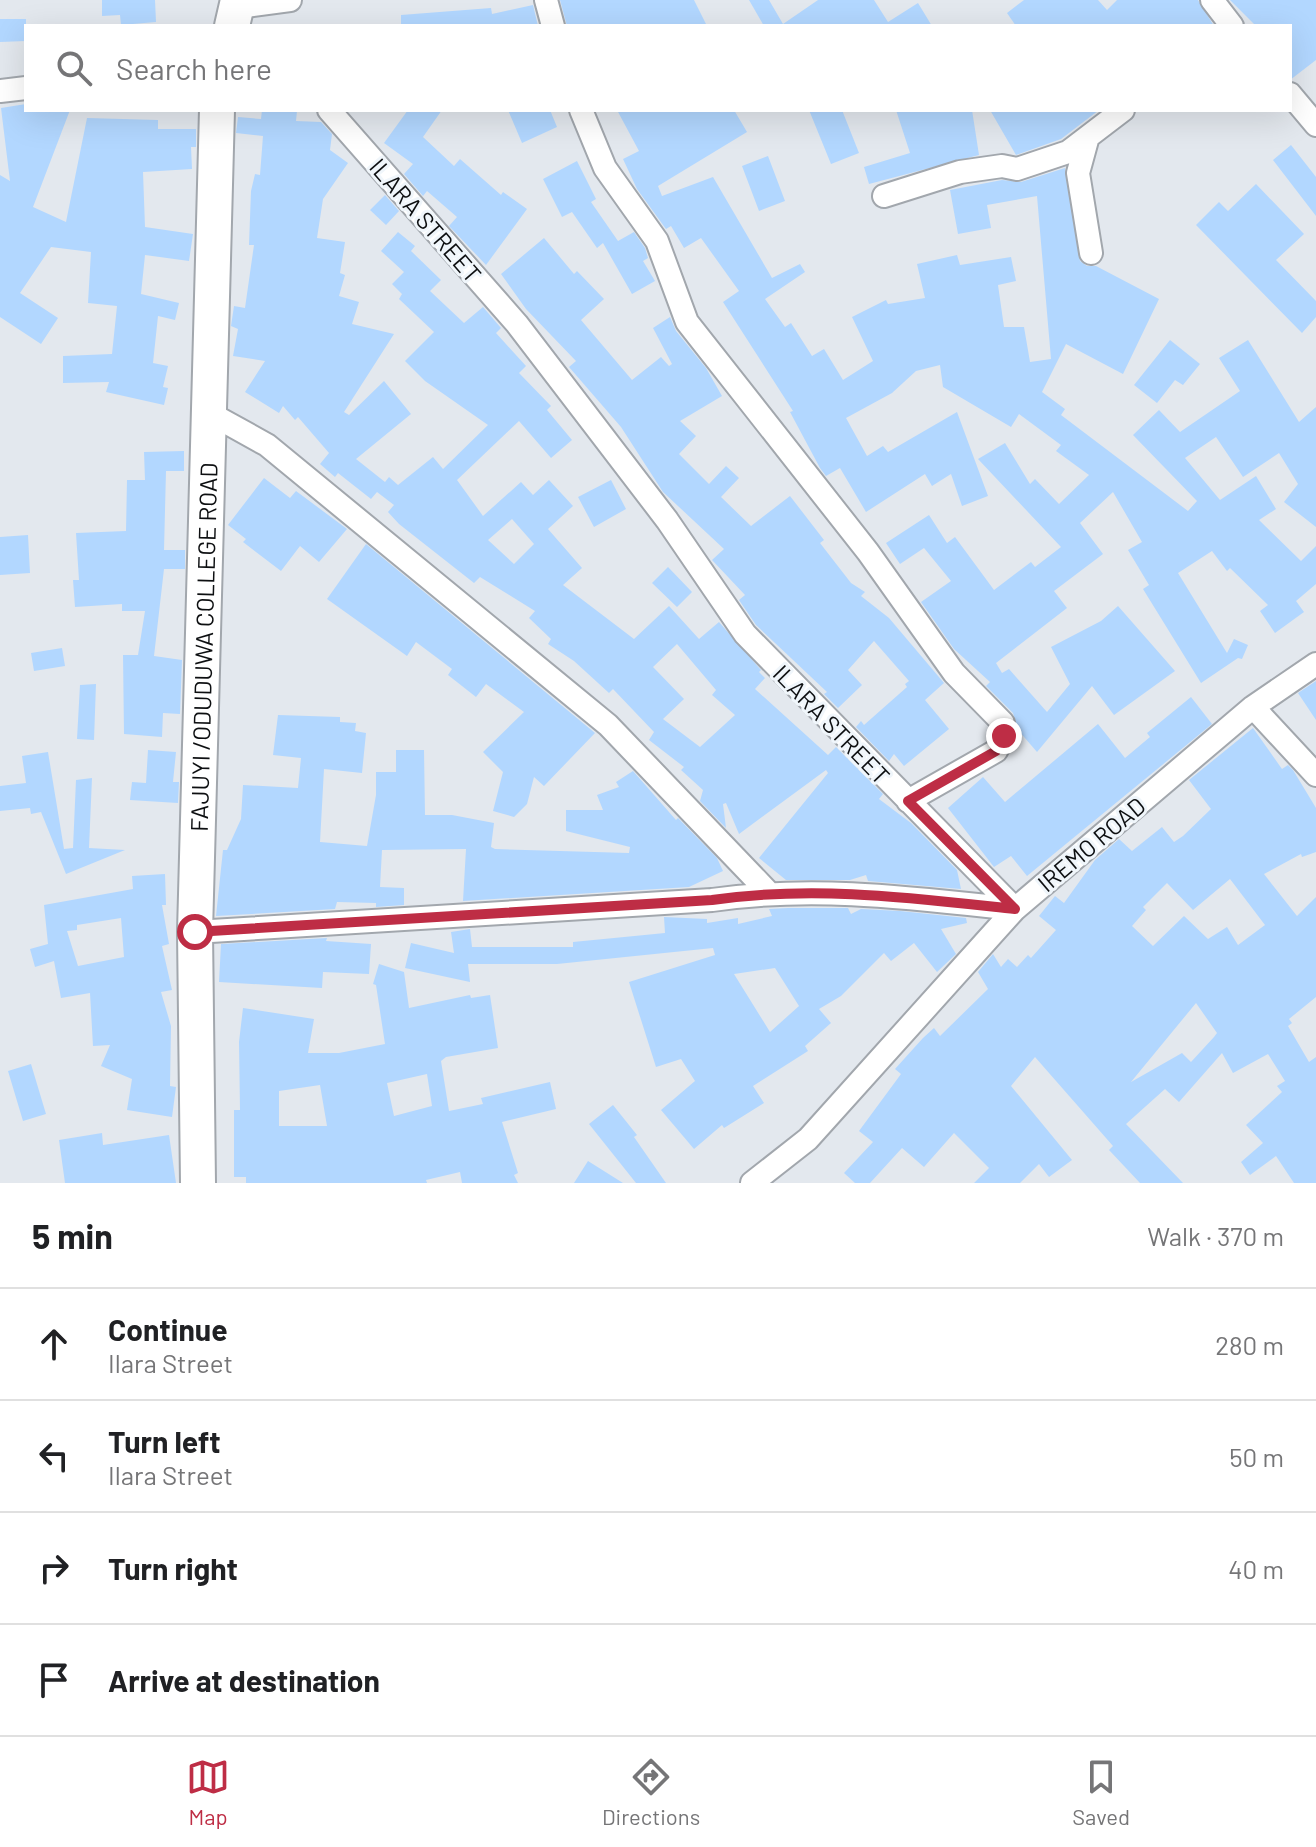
<!DOCTYPE html>
<meta charset="utf-8">
<style>
:root{--surface:#fff;--page:#f6f6f6;--text:#202124;--muted:#757577;--line:#e0e0e0;--accent:#be2d45}
body{margin:0;font-family:Barlow,sans-serif;background:var(--page);color:var(--text)}
.stop{position:absolute;width:24px;height:24px;margin:-18px;border:6px solid #be2d45;border-radius:50%;background:#fff}
.stop.end{background:#be2d45;border-color:#fff;box-shadow:0 2px 8px #0008}
.list{margin:0;padding:0;list-style:none}
h2{display:flex;justify-content:space-between;align-items:center;height:104px;margin:0;padding:0 32px;font-size:34px}
h2 small{font-size:26px;font-weight:400;color:var(--muted)}
.list li{display:grid;grid-template-columns:52px 1fr auto;gap:24px;align-items:center;box-sizing:border-box;height:112px;padding:0 32px;border-top:2px solid var(--line)}
.list b{display:block;font-size:30px;white-space:nowrap}
.list p{margin:0;font-size:26px;white-space:nowrap;color:var(--muted)}
.list em{font-size:26px;font-style:normal;color:var(--muted)}
.icon{flex:none;width:44px;height:44px;fill:none;stroke:currentColor;stroke-width:2;stroke-linecap:round;stroke-linejoin:round}
.map{position:relative;flex:none;width:1316px;height:1183px;overflow:hidden}
.search{position:absolute;background:var(--surface);box-shadow:0 8px 32px #0002;left:24px;right:24px;top:24px;height:88px;display:flex;align-items:center;gap:20px;box-sizing:border-box;padding:0 28px;border-radius:0px;color:var(--muted);font-size:30px}
.sheet{height:552px;background:var(--surface)}
nav{display:flex;justify-content:space-around;align-items:center;box-sizing:border-box;height:112px;border-top:2px solid var(--line);background:var(--surface);font-size:22px;color:var(--muted)}
nav a{display:grid;justify-items:center;gap:4px}
nav .on{color:var(--accent)}
.map>svg:first-child{display:block}
</style>
<div class="map">
<svg width="1316" height="1183" viewBox="0 0 1316 1183">
<rect width="100%" height="100%" fill="#e3e8ee"/>
<!-- building -->
<path fill="#b2d7ff" fill-rule="evenodd" d="M102,0H155L156,22L121,25L120,15L102,16Z
M560,0H694L707,26H567Z
M749,0H769L783,24L818,0H874L888,22L918,3L932,26H764Z
M1024,0H1098L1107,10L1117,0H1198L1214,26H1016L1007,13Z
M1230,0H1316V60L1290,80V26H1256Z
M533,5L538,26H401V15L491,8L492,14Z
M0,19H26V41L0,42Z
M26,104V110H70L33,207L66,222L87,118L158,120V129H196V147H191L192,169L143,172L145,227L193,234L189,261L145,255L141,294L179,303L175,320L158,316L153,363L168,366L163,387L168,388L164,405L106,392L109,382L63,383V356L112,354L117,306L88,303L91,252L51,247L20,293L58,318L41,344L0,317V175L10,181L1,108Z
M262,110L297,111L296,121L321,122L332,134L330,150L348,163L323,199L317,238L345,242L340,273L345,275L339,296L359,302L352,324L394,334L344,412L349,415L384,381L411,414L356,459L385,482L389,477L398,485L433,457L443,469L488,425L425,381L405,361L434,332L399,299L402,294L392,284L404,272L381,251L398,232L415,246L411,251L441,280L430,291L464,323L483,307L501,328L496,333L526,366L519,373L551,406L547,410L572,440L551,458L519,421L457,480L483,516L521,482L533,495L549,480L573,506L548,529L582,568L563,585L634,639L669,606L699,639L719,622L761,670L759,672L765,678L755,689L828,755L836,747L883,794L879,799L911,823L957,870L961,889L868,881L866,875L850,880H786L759,858L828,773L826,770L739,834L726,803L723,804L726,828L700,801L703,790L681,770L684,767L649,740L654,732L613,689L609,693L574,661L548,644L551,639L529,618L535,611L480,577L474,583L399,524L388,512L394,505L377,492L371,499L338,473L335,477L320,464L329,453L298,417L295,420L283,406L279,413L245,392L265,361L233,356L238,329L231,326L234,306L245,308L254,245H249L251,191L255,174L260,175L263,136L236,133L238,117L261,119ZM512,519L534,544L514,564L488,540ZM677,644L716,690L712,695L735,715L700,747L663,719L684,699L653,667Z
M408,110H442L423,137L454,166L460,159L501,195L503,192L527,209L486,265L449,226L457,217L427,191L423,196L404,174L413,164L384,143Z
M508,110H550L557,127L522,143Z
M617,110H734L747,132L658,186L662,196L713,177L772,278L800,264L805,272L765,299L785,327L791,323L812,356L824,349L843,380L873,361L852,317L886,300L888,304L925,298L917,264L957,255L960,265L1011,257L1016,281L998,285L1004,327H1024L1030,362L1051,359L1037,196L987,205L991,228L958,234L950,190L1002,180L1021,182L1065,168L1080,261L1087,266H1096L1159,299L1123,374L1066,344L1042,392L1065,409L1061,415L1188,511L1197,501L1133,435L1159,410L1180,432L1240,391L1219,358L1248,340L1299,422L1316,407V527L1284,502L1298,484L1279,453L1243,477L1216,437L1185,458L1220,500L1256,476L1276,509L1259,520L1301,561L1316,546V584L1296,601L1304,612L1275,633L1260,611L1268,605L1230,568L1227,571L1212,551L1178,573L1227,653L1234,639L1248,645L1242,659L1238,658L1201,683L1143,589L1149,585L1128,550L1142,542L1113,492L1080,523L1103,554L1054,591L1067,608L996,663L1002,673L1009,669L1047,712L1070,684L1051,647L1101,621L1118,606L1175,671L1114,715L1092,686L1037,752L1018,730L1013,713L986,686L990,682L954,649L921,602L951,581L924,548L900,564L886,543L929,515L947,543L955,537L994,590L1031,562L1035,567L1061,547L978,459L1005,443L1030,484L1035,479L1059,504L1089,475L1056,451L1061,445L1019,414L1011,427L943,387L940,365L916,371L892,393L846,418L867,456L883,446L888,452L957,412L988,496L962,506L951,474L932,486L925,474L866,512L840,468L826,476L820,468L790,412L793,411L723,302L739,291L701,238L684,248L671,226L666,229L637,189L623,159L639,151Z
M809,110H842L859,153L831,164Z
M896,110H972L979,155L869,184L864,167L910,153Z
M990,110H1099L1061,139L1016,155Z
M1291,145L1316,177V216L1273,160Z
M768,156L785,201L759,211L742,166Z
M577,161L596,199L591,202L618,241L634,232L645,248L648,258L643,261L655,281L632,294L603,243L597,248L572,212L562,217L543,179Z
M1256,184L1304,234L1276,260L1316,301V317L1302,333L1196,225L1219,202L1228,211Z
M385,195L399,211L386,225L370,210Z
M544,238L574,274L577,271L604,299L581,320L632,380L661,357L669,366L672,364L653,328L670,317L676,331L706,368L722,396L680,421L696,436L679,454L709,484L726,466L739,478L721,497L751,526L790,496L824,540L820,543L851,583L865,592L861,596L889,618L944,683L925,700L949,729L904,766L894,754L889,761L856,727L861,721L864,725L907,687L905,684L909,681L874,641L848,670L862,685L838,708L824,694L827,692L756,625L739,600L745,595L712,560L724,549L663,492L621,427L569,367L576,361L526,309L501,274Z
M1170,340L1200,364L1183,385L1175,380L1157,403L1134,385Z
M184,451V471H166L164,550H185V569H164L154,656L182,660L180,714L163,713L162,737L124,734L123,655H138L145,611H122V604L75,607L73,580H79L76,533L126,531L127,480H145L144,452Z
M264,478L290,498L296,491L347,529L319,562L300,546L281,571L243,542L246,539L228,525Z
M611,480L626,509L594,527L578,497Z
M28,535L30,573L0,575V537Z
M366,544L595,733L544,786L534,777L527,804L514,817L493,811L503,772L483,752L524,712L486,684L476,697L448,675L452,669L416,642L407,656L327,599Z
M668,567L692,592L677,607L652,583Z
M62,648L65,666L34,671L31,653Z
M1316,681V720L1298,693Z
M96,684L94,740L77,739L80,685Z
M1191,697L1212,724L1027,876L1011,856L994,867L948,808L983,777L1005,802L1098,724L1125,758L1150,737L1147,733Z
M278,715L340,717V722L356,723L355,731L366,733L362,773L324,769L320,842L367,846L376,795V772H396V750H424L425,815H452L494,823L491,847L495,849L629,853L630,847L566,831V810H603L597,795L619,787L616,782L633,771L676,820L678,818L717,858L723,871L689,887L463,901L466,849L382,850L380,887L404,888V905L376,907V903L337,902L335,909L216,916L223,850H227L241,819L243,785L298,788L301,758L273,755Z
M1253,728L1282,769L1288,765L1293,770L1316,808V852L1302,857L1301,854L1264,874L1297,916L1316,897V997L1289,1019L1292,1023L1288,1026L1309,1062L1316,1057V1183H1294L1276,1156L1250,1175L1241,1162L1263,1143L1246,1125L1282,1092L1277,1086L1285,1081L1268,1054L1233,1073L1222,1053L1179,1102L1165,1089L1126,1124L1183,1183H1140L1109,1150L1113,1146L1035,1057L1011,1086L1072,1160L1049,1177L1039,1164L1020,1183H974L989,1168L954,1133L924,1167L902,1148L870,1183H855L844,1173L873,1142L859,1131L901,1074L895,1069L923,1038L934,1028L940,1036L988,989L978,972L993,954L1001,967L1008,959L1017,967L1028,955L1031,958L1056,930L1039,916L1055,896L1064,903L1095,860L1119,839L1132,851L1162,827L1174,842L1183,836L1211,809L1189,780ZM1230,879L1265,925L1238,945L1227,927L1208,939L1184,916L1153,946L1132,926L1146,910L1143,907L1167,883L1193,910ZM1196,1003L1217,1033L1214,1037L1191,1062L1182,1053L1131,1082Z
M148,750L176,752L173,782H179L178,803L130,800L132,782L146,783Z
M48,752L64,849L73,848L76,780L92,778L89,848L125,850L66,874L41,812L31,814L30,808L0,811V786L26,783L22,756Z
M165,874L166,905H162L169,944L162,946L172,990L161,992L171,1026L170,1086L176,1087L172,1117L127,1110L132,1079L101,1066L110,1045L93,1046L90,993L61,998L54,961L35,967L30,949L48,944L44,905L133,889L132,876ZM121,918L124,957L78,966L67,931L77,930V925Z
M788,908H848L851,914L861,909L900,911L966,918L967,923L941,929L956,954L937,972L914,943L891,961L884,953L841,996L819,1009L831,1023L805,1046L808,1051L753,1086L764,1103L724,1128L722,1125L694,1149L661,1110L695,1081L681,1059L656,1067L629,982L715,955L713,948L557,964H468L470,982L405,968L411,943L454,953L451,932L470,929L472,947H573V942L665,933L664,917L707,919V923L738,918V924L772,916L769,909ZM775,968L799,1006L770,1032L734,974Z
M327,938L326,941L371,944L369,974L323,972L322,988L219,982L221,944Z
M379,964L404,972L409,1008L470,995L471,998L490,995L498,1048L446,1057L441,1061L449,1111L483,1104L481,1098L550,1082L556,1109L502,1122L518,1173L514,1175L518,1183H462L460,1172L426,1180L427,1183H246V1177H234V1110H240L239,1042L243,1008L314,1019L308,1053H339L385,1044L376,985L373,984ZM427,1074L432,1106L394,1116L387,1083ZM320,1085L327,1126H279V1091Z
M31,1064L46,1114L23,1121L8,1071Z
M613,1105L637,1135L634,1137L666,1183H636L589,1124Z
M102,1133L103,1145L169,1135L176,1183H65L59,1140Z
M588,1161L623,1183H574Z"/>
<g fill="none" stroke-linecap="round" stroke-linejoin="round">
<defs>
<path id="street" d="M546,0L553,26
M1212,0L1232,26
M238,7L290,0
M0,91L26,88
M1290,94L1316,125
M581,110L605,168L657,241L687,322L868,552L954,673L1003,723L1004,736L996,751L908,801
M1087,140L1078,173L1091,253
M884,196L960,172L1002,166L1017,169L1068,152L1123,110
M211,414L267,445L608,725L768,892
M1253,707L1316,775
M195,932L712,900C814,885 913,898 1015,909L745,634L667,520L517,324L329,110
M752,1183L808,1139L1015,909L1253,707L1316,664"/>
<g id="primary">
<path d="M232,26L238,0"/>
<path id="s1" d="M198,1183L195,932L217,110"/>
</g>
</defs>
<!-- street casing -->
<use href="#street" stroke="#a2a7ad" stroke-width="26"/>
<!-- primary casing -->
<use href="#primary" stroke="#a2a7ad" stroke-width="38"/>
<!-- street -->
<use href="#street" stroke="#fff" stroke-width="22"/>
<!-- primary -->
<use href="#primary" stroke="#fff" stroke-width="34"/>
</g>
<g fill="none" stroke-linecap="round" stroke-linejoin="round">
<!-- route -->
<path stroke="#be2d45" stroke-width="10" d="M195,932L712,900C814,885 913,898 1015,909L908,801L996,751L1004,736"/>
</g>
<g text-anchor="middle" dominant-baseline="central" stroke-width="6" stroke-linejoin="round" paint-order="stroke">
<!-- street labels -->
<g font-size="24" fill="#0d0f11" stroke="#f0f6fb">
<text transform="translate(426 220) rotate(49)">ILARA STREET</text>
<text stroke="none"><textPath href="#s1" startOffset="536">FAJUYI /ODUDUWA COLLEGE ROAD</textPath></text>
<text transform="translate(832 724) rotate(46)">ILARA STREET</text>
<text transform="translate(1091 844) rotate(-40)">IREMO ROAD</text>
</g>
</g>
</svg>
<div class="stop" style="left:195px;top:932px"></div>
<div class="stop end" style="left:1004px;top:736px"></div>
<div class="search"><svg class="icon" aria-label="search" viewBox="0 0 24 24"><circle cx="10" cy="10" r="6"/><path d="M15 15l6 6"/></svg>Search here</div>
</div>
<section class="sheet">
<h2>5 min<small>Walk · 370 m</small></h2>
<ul class="list">
<li><svg class="icon" aria-label="ahead" viewBox="0 0 24 24"><path d="M12 20V5M6 11l6-6 6 6"/></svg><div><b>Continue</b><p>Ilara Street</p></div><em>280 m</em></li>
<li><svg class="icon" aria-label="left" viewBox="0 0 24 24"><path d="M17 20v-9H6M10 6l-5 5 5 5"/></svg><div><b>Turn left</b><p>Ilara Street</p></div><em>50 m</em></li>
<li><svg class="icon" aria-label="right" viewBox="0 0 24 24"><path d="M7 20v-9h11M14 6l5 5-5 5"/></svg><div><b>Turn right</b></div><em>40 m</em></li>
<li><svg class="icon" aria-label="arrive" viewBox="0 0 24 24"><path d="M6 21V4h12l-3 4 3 4H6"/></svg><div><b>Arrive at destination</b></div></li>
</ul>
</section>
<nav>
<a class="on"><svg class="icon" aria-label="map" viewBox="0 0 24 24"><path d="M3 6l6-2 6 2 6-2v14l-6 2-6-2-6 2zM9 4v14M15 6v14"/></svg>Map</a>
<a><svg class="icon" aria-label="directions" viewBox="0 0 24 24"><path d="M12 3l9 9-9 9-9-9zM9 14v-3h6M13 9l2 2-2 2"/></svg>Directions</a>
<a><svg class="icon" aria-label="saved" viewBox="0 0 24 24"><path d="M7 4h10v16l-5-4-5 4z"/></svg>Saved</a>
</nav>
